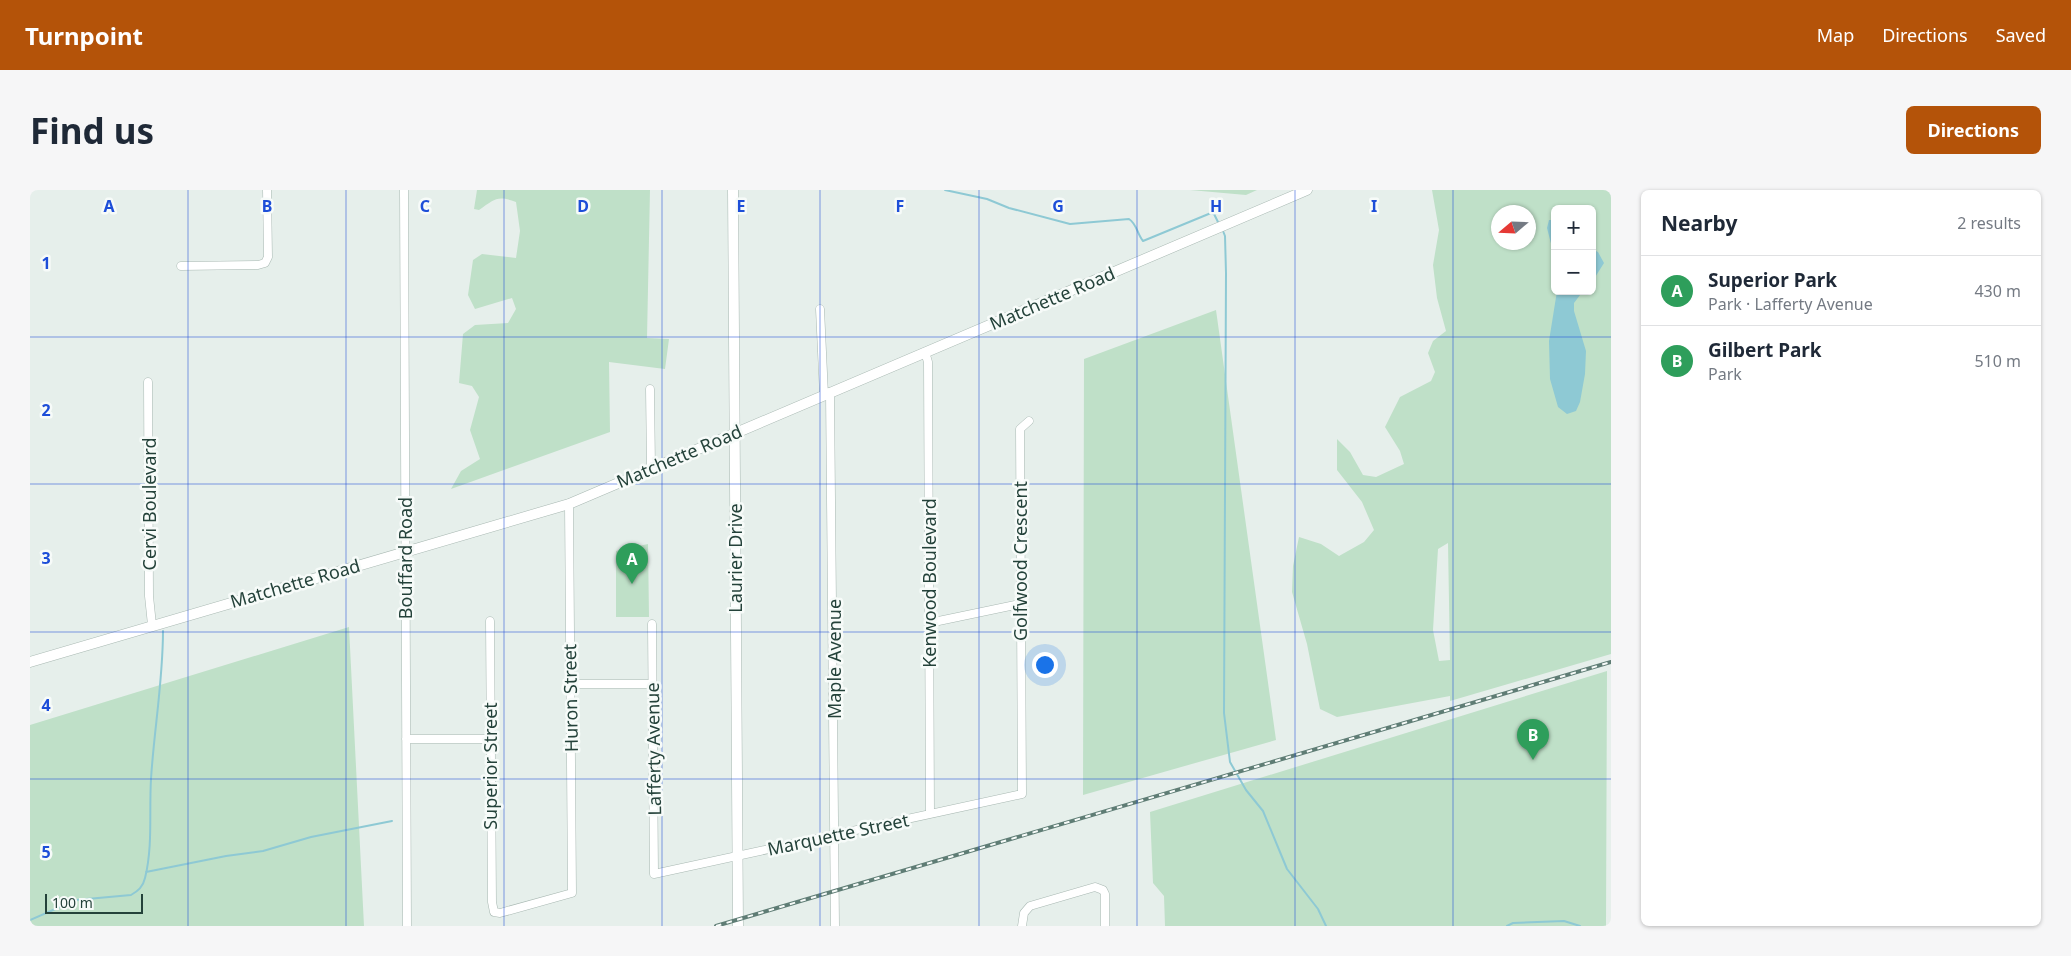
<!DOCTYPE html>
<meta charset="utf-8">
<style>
:root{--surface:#fff;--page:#f6f6f7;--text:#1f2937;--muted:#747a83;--line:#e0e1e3;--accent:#b45309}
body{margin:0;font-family:"Noto Sans",sans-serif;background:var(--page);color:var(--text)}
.controls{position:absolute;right:15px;top:15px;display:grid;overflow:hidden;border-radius:8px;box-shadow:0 1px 4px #0004}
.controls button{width:45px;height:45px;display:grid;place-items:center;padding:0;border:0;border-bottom:1px solid var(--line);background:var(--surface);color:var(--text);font:25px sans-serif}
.compass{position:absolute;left:1461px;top:15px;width:45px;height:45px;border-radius:50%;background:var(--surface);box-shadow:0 1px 4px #0004;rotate:251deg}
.scale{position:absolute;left:15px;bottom:12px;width:98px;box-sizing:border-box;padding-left:5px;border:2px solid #24423a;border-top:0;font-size:14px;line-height:18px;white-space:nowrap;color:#24423a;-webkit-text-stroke:4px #f7fbf9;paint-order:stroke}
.you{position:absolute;left:1014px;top:474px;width:18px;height:18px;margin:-12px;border:4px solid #fff;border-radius:50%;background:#1a73e8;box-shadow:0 0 0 8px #1a73e833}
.badge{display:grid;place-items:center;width:32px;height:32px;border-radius:50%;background:var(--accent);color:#fff;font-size:16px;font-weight:700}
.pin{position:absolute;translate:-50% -41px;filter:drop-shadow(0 1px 2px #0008)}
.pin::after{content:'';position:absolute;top:26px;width:18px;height:15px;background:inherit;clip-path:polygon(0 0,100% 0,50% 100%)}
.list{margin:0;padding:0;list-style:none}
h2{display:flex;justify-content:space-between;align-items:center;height:65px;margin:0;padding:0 20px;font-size:21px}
h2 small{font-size:16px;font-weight:400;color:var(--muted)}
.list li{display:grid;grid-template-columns:32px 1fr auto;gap:15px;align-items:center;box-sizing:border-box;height:70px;padding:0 20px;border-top:1px solid var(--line)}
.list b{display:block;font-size:19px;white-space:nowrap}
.list p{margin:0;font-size:16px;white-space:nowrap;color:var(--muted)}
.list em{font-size:16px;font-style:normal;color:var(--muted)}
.map{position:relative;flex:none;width:1581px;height:736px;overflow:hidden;border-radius:8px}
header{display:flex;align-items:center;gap:30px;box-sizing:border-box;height:70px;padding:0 25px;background:var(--accent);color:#fff}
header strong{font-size:24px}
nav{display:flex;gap:28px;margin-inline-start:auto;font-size:18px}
.intro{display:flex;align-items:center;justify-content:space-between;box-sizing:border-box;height:120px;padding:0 30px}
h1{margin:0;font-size:35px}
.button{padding:12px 22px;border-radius:8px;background:var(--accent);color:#fff;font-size:18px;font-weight:700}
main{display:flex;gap:30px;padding:0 30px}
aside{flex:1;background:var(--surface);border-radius:8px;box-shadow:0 1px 4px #0004}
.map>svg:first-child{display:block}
</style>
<header>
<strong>Turnpoint</strong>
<nav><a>Map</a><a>Directions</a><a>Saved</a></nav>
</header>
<div class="intro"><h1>Find us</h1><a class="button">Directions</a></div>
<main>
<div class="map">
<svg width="1581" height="736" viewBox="0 0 1581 736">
<rect width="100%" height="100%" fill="#e6efeb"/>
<!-- green -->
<path fill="#bfe0c8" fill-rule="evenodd" d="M447,0H620L617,148L639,149L635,179L579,172L580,242L421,299L431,281L450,269L440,240L449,207L442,196L429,193L433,144L445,135L478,133L486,119L482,108L445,119L438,105L443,70L452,64L486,68L490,41L486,12C467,5 465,9 449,20L444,19Z
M1160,0H1227L1216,5Z
M1402,0H1581V464L1420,511V506L1307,527L1290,519L1277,454L1262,402L1263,376L1269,347L1291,354L1309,366L1334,352L1344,340L1332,312L1307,280V249L1320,262L1333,285L1346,287L1374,274L1370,261L1355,237L1370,207L1401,191L1405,182L1398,163L1403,151L1416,141L1407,108L1403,75L1409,40ZM1525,19H1562V101H1525ZM1468,22H1498V52H1468ZM1418,353L1420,470L1409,471L1403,440L1408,359Z
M1186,120L1246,550L1053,605L1054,169Z
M618,354L619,427H586V361Z
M319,437L334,736H0V535Z
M1577,481L1576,736H1135L1134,706L1123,693L1120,622Z"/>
<!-- water -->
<path fill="#8ec9d4" d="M1519,30H1525V69L1517,38Z
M1562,59L1568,62L1574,73L1562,92Z
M1527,101H1553L1544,113V121L1556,161L1555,184L1550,212L1546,221L1537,224L1528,217L1520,189L1519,151Z"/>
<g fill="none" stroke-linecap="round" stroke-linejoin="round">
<!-- stream -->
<path stroke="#8ec9d4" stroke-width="2" d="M915,0L957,9L979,18L1040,34L1099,29C1107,34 1107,44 1113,51L1181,23L1184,24L1189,34
M1193,41L1195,46L1196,83L1194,523L1200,572L1216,600L1233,621L1257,679L1288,719L1296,736
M116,682L196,666L233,661L281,647L362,631
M0,730L46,710L101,705C108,701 113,697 115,688C123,656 119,622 121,589C124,540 133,491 133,441
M1477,736L1483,733L1534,731L1550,736"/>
<defs>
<path id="minor" d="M374,0L377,736
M151,76L228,75L235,73L238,67L237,0
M790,119L794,205
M895,162L898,172L900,624
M118,192L119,406L122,435
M620,199L621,278
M800,202L805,736
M460,431L462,712L464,722L470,723L542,703L539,314
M899,433L990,414
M622,434L624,684L992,604L990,239L999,231
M539,494H622
M376,549H459
M992,736L994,723L1000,716L1065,697L1073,700L1075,704V736"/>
<path id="tertiary" d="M703,0L708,736
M0,472L539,314L1277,0"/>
</defs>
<!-- minor casing -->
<use href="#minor" stroke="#a8b8b2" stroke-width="9"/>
<!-- tertiary casing -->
<use href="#tertiary" stroke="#a8b8b2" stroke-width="11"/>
<!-- minor -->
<use href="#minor" stroke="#fff" stroke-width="8"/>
<!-- tertiary -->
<use href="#tertiary" stroke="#fff" stroke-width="10"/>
<defs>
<path id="rail" d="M686,736L1581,472"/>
</defs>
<!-- rail casing -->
<use href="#rail" stroke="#5f7d75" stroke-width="4"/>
<!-- rail -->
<use href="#rail" stroke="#f7fbf9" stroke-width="2" stroke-dasharray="5.5" stroke-linecap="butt"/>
</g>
<!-- grid -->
<path fill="none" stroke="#1d4ed8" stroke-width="1" stroke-opacity="0.55" d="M158,0V736M316,0V736M474,0V736M632,0V736M790,0V736M949,0V736M1107,0V736M1265,0V736M1423,0V736M0,147H1581M0,294H1581M0,442H1581M0,589H1581"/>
<g text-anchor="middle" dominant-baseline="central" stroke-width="5" stroke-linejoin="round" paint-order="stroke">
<!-- street labels -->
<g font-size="18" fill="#24423a" stroke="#f7fbf9">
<text transform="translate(1022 108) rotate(-23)">Matchette Road</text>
<text transform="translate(649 266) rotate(-23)">Matchette Road</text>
<text transform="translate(119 314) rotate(-90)">Cervi Boulevard</text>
<text transform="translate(375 368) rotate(-90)">Bouffard Road</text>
<text transform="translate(705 368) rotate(-90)">Laurier Drive</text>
<text transform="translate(990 371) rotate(-90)">Golfwood Crescent</text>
<text transform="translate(265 393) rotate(-16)">Matchette Road</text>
<text transform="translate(899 393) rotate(-90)">Kenwood Boulevard</text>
<text transform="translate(804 469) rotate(-90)">Maple Avenue</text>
<text transform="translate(540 508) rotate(-91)">Huron Street</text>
<text transform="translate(623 559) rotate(-91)">Lafferty Avenue</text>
<text transform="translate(460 576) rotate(-90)">Superior Street</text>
<text transform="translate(808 644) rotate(-12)">Marquette Street</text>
</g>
</g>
<g font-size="16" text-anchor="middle" font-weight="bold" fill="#1d4ed8" stroke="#f7fbf9" stroke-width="5" stroke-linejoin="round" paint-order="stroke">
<text x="79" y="22">A</text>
<text x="237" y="22">B</text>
<text x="395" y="22">C</text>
<text x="553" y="22">D</text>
<text x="711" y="22">E</text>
<text x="870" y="22">F</text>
<text x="1028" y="22">G</text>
<text x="1186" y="22">H</text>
<text x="1344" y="22">I</text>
<text x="16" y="79">1</text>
<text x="16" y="226">2</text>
<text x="16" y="374">3</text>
<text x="16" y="521">4</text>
<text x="16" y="668">5</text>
</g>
</svg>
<div class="controls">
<button>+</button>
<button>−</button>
</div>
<svg class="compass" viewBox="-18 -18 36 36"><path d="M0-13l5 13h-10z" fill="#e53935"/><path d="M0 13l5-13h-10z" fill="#747a83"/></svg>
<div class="scale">100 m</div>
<div class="you"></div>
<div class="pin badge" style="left:602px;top:394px;background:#2e9e5b">A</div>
<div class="pin badge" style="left:1503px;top:570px;background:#2e9e5b">B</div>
</div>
<aside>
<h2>Nearby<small>2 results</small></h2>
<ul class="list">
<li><span class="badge" style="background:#2e9e5b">A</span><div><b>Superior Park</b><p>Park · Lafferty Avenue</p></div><em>430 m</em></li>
<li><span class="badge" style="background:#2e9e5b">B</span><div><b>Gilbert Park</b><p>Park</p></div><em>510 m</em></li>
</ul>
</aside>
</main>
